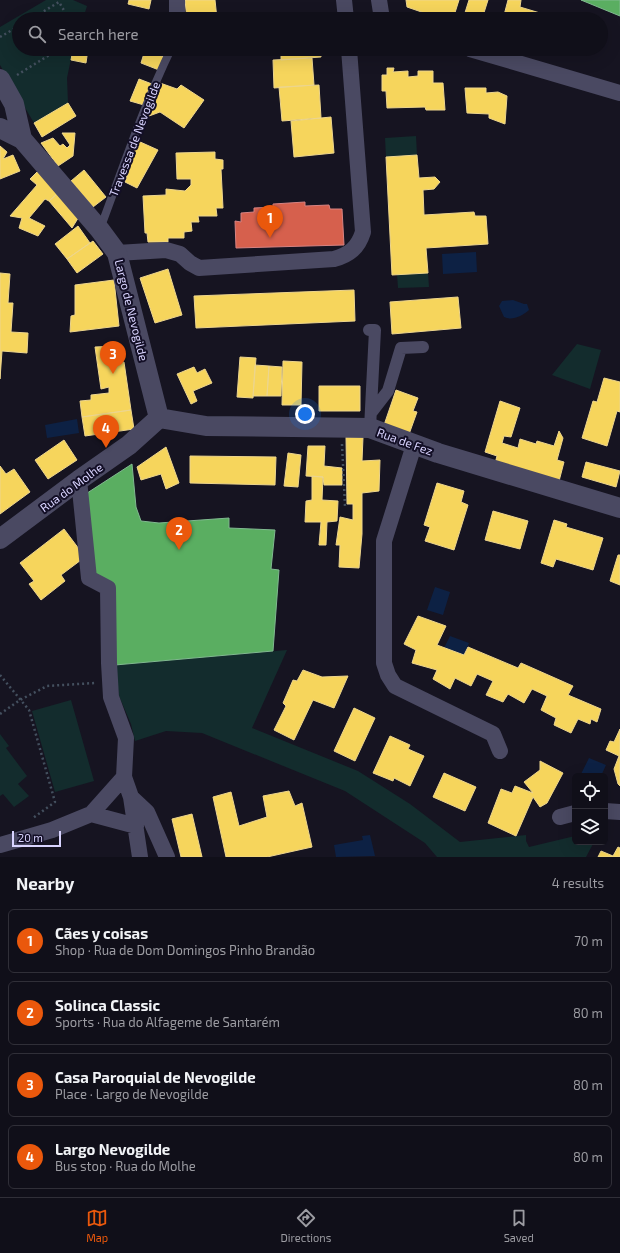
<!DOCTYPE html>
<meta charset="utf-8">
<style>
:root{--surface:#100f19;--page:#191822;--text:#f1f3f6;--muted:#9c9ca2;--line:#302f38;--accent:#ea580c}
body{margin:0;font-family:"Exo 2",sans-serif;background:var(--page);color:var(--text)}
.controls{position:absolute;right:12px;bottom:12px;display:grid;overflow:hidden;border-radius:6px;box-shadow:0 4px 16px #0002}
.controls button{width:36px;height:36px;display:grid;place-items:center;padding:0;border:0;border-bottom:1px solid var(--line);background:var(--surface);color:var(--text);font:20px sans-serif}
.scale{position:absolute;left:12px;bottom:10px;width:49px;box-sizing:border-box;padding-left:4px;border:2px solid #d9d4ff;border-top:0;font-size:11px;line-height:14px;white-space:nowrap;color:#d9d4ff;-webkit-text-stroke:3px #130f26;paint-order:stroke}
.you{position:absolute;left:305px;top:414px;width:14px;height:14px;margin:-10px;border:3px solid #fff;border-radius:50%;background:#1a73e8;box-shadow:0 0 0 6px #1a73e833}
.badge{display:grid;place-items:center;width:26px;height:26px;border-radius:50%;background:var(--accent);color:#fff;font-size:13px;font-weight:700}
.pin{position:absolute;translate:-50% -33px;filter:drop-shadow(0 1px 2px #0008)}
.pin::after{content:'';position:absolute;top:21px;width:14px;height:12px;background:inherit;clip-path:polygon(0 0,100% 0,50% 100%)}
.list{margin:0;padding:0;list-style:none}
h2{display:flex;justify-content:space-between;align-items:center;height:52px;margin:0;padding:0 16px;font-size:17px}
h2 small{font-size:13px;font-weight:400;color:var(--muted)}
.list li{display:grid;grid-template-columns:26px 1fr auto;gap:12px;align-items:center;box-sizing:border-box;height:64px;margin:0 8px 8px;padding:0 8px;border:1px solid var(--line);border-radius:6px}
.list b{display:block;font-size:15px;white-space:nowrap}
.list p{margin:0;font-size:13px;white-space:nowrap;color:var(--muted)}
.list em{font-size:13px;font-style:normal;color:var(--muted)}
.icon{flex:none;width:22px;height:22px;fill:none;stroke:currentColor;stroke-width:2;stroke-linecap:round;stroke-linejoin:round}
.map{position:relative;flex:none;width:620px;height:857px;overflow:hidden}
.search{position:absolute;background:var(--surface);box-shadow:0 4px 16px #0002;left:12px;right:12px;top:12px;height:44px;display:flex;align-items:center;gap:10px;box-sizing:border-box;padding:0 14px;border-radius:22px;color:var(--muted);font-size:15px}
.sheet{height:340px;background:var(--surface)}
nav{display:flex;justify-content:space-around;align-items:center;box-sizing:border-box;height:56px;border-top:1px solid var(--line);background:var(--surface);font-size:11px;color:var(--muted)}
nav a{display:grid;justify-items:center;gap:2px}
nav .on{color:var(--accent)}
.map>svg:first-child{display:block}
</style>
<div class="map">
<svg width="620" height="857" viewBox="0 0 620 857">
<rect width="100%" height="100%" fill="#161421"/>
<!-- green -->
<path fill="#132c2d" d="M46,0H73L87,6L83,19H19V49H73L67,78L68,103L34,123L0,65V27Z
M416,136L417,155L386,157L385,138Z
M428,273L429,287L398,288L397,274Z
M577,344L601,350L590,389L552,375Z
M287,650L252,728L358,771L410,804L460,842L526,835V841L529,847L575,836V842H594L586,857H437L425,843L345,791L202,733L166,731L135,741L131,724L119,696L115,665Z
M71,700L94,781L55,792L32,711Z
M0,734L9,746L6,748L27,776L18,784L29,796L14,807L3,794L0,796Z"/>
<!-- water -->
<path fill="#0d2144" d="M476,252L477,272L443,274L442,254Z
M513,300L524,304H527L529,310C522,316 512,321 504,317L499,306L502,301Z
M77,419L79,433L47,438L45,425Z
M435,587L450,592L443,615L427,610Z
M450,636L469,643L464,655L444,648Z
M589,758L606,765L601,776H580Z
M370,835L375,856L336,857L334,845L363,840L362,836Z"/>
<!-- homes -->
<path fill="#f6d55c" stroke="#edd58d" d="M129,0H151L149,9L128,4Z
M185,0H215L217,19H187Z
M406,0H459L453,19H442L407,7Z
M469,0H488L482,19H463Z
M508,0H521L520,7L540,13L538,19H503Z
M73,49H88L86,63L71,60Z
M191,49H221V50L191,53Z
M281,49H321V57L281,60Z
M145,50L164,57L159,70L141,63Z
M312,58L314,85L274,88L273,60Z
M387,68H394L393,72L408,71V77L418,76V71H433V83H443L445,110H426L425,107L387,108L386,91H382V75H387Z
M139,79L152,84L144,105L130,101Z
M160,83L177,89L181,85L204,100L184,128L160,112L149,116Z
M319,85L321,118L282,121L279,87Z
M465,88H486V93L498,92L507,96L505,124L489,118V114L467,113Z
M68,103L76,116L42,137L34,123Z
M331,117L334,153L294,157L291,121Z
M62,133H75L73,156L58,166L41,143L53,138L60,146L63,144L67,148L70,145Z
M138,141L158,150L137,188L125,182Z
M0,146L7,152L3,159L13,155L20,171L0,179Z
M215,152V159L223,160V169H221L223,208H216L217,216H198L199,222H191L192,231L184,232V238H168V242H148L147,233H145L143,196L166,195V189L185,191L191,185V179H177L176,153Z
M417,155L419,178L435,177L440,182L434,189L423,190L424,215L474,212L475,216H486L488,244L426,248L428,273L392,275L386,157Z
M39,170L59,192L49,201L45,199L29,218L45,226L38,236L19,228L22,218L10,216L37,185L30,179Z
M84,170L106,197L93,207L71,181Z
M59,192L80,215L72,228L49,201Z
M78,226L90,243L67,259L55,244Z
M93,241L103,254L77,273L67,259Z
M168,269L182,315L155,323L140,278Z
M0,273L10,274L8,303H13L11,332L28,333L27,353L2,351L0,379Z
M114,280L119,326L70,332L71,316L75,315V285Z
M354,290L355,321L196,328L194,296Z
M458,297L461,328L392,334L390,302Z
M117,346L120,362H124L131,410L82,417L80,401L91,400V395L109,393V387L101,389L95,347Z
M240,357L256,358L253,398L237,397Z
M283,361L302,362L301,405H282Z
M255,365L269,366L267,396H253Z
M269,366L282,367L281,396H267Z
M194,367L197,373L205,369L212,383L193,391L197,401L191,404L177,374Z
M604,378L620,382V412L617,411L607,446L582,438L593,401L597,402Z
M319,386H360V411H319Z
M396,390L418,398L413,411L417,412L408,437L383,428Z
M500,401L520,408L511,437L504,436L502,443L518,448L520,439L536,444L537,441L554,446L559,431L563,438L557,460L564,462L558,485L494,467L497,456L485,452Z
M131,410L134,429L85,436L82,417Z
M346,437H363L362,461L380,460L379,491L362,493V534L359,568L339,567L340,545H336L340,517L353,520V504H347Z
M64,440L77,460L48,479L35,460Z
M308,446H325L324,466L342,468V485H324L323,477L306,476Z
M166,447L179,483L166,489L161,474L141,480L137,467Z
M288,453L301,455L298,487L284,486Z
M190,456L276,457L275,485L190,483Z
M586,462L620,471L616,487L582,477Z
M0,466L6,474L14,469L30,492L0,514Z
M312,476L323,477L322,500L338,501L337,521L327,522L326,545H319L321,522H305L306,501L312,500Z
M437,483L464,491L461,502L468,505L454,550L425,541L430,527L424,525Z
M493,511L528,521L520,549L485,540Z
M554,520L567,524L566,527L603,538L593,570L556,559L553,567L541,563Z
M64,529L85,557L61,575L65,581L41,600L29,584L34,581L20,563Z
M618,555H620V585L610,581Z
M418,616L446,626L437,645L464,655L468,647L518,668L521,663L573,686L568,695L601,709L597,722L591,719L590,724L578,719L571,733L554,725L556,718L541,710L547,696L532,689L524,703L508,694L503,702L486,695L493,681L477,674L471,686L455,678L450,689L433,679L437,670L412,663L416,650L404,644Z
M303,670L322,677L348,676L334,708L313,700L294,740L274,730L286,706L283,703L293,680L297,681Z
M354,708L375,718L355,761L334,751Z
M620,729V786L618,784L614,769L619,756L606,750L610,741L614,742Z
M390,736L410,745L408,749L424,756L410,786L394,778L393,781L373,773Z
M540,761L563,773L547,803L540,807L533,797L516,836L488,823L501,789L512,793L515,786L533,793L524,782L540,770Z
M444,773L476,787L465,811L433,797Z
M289,791L295,806L302,803L312,847L267,857H226L213,797L231,792L239,826L267,817L263,796Z
M192,814L202,857H181L172,819Z
M618,847L620,848V857H598L601,851L613,856Z"/>
<!-- shops -->
<path fill="#d6604d" stroke="#d78382" d="M305,202V206L329,205L330,209H342L344,245L236,248L235,221L241,222V213L254,212V208L273,207V204Z"/>
<!-- public -->
<path fill="#5aae61" stroke="#80b990" d="M581,0H620V16Z
M132,464L136,507L141,521L159,523L229,518V528L275,530L271,569L279,570L273,651L115,665L108,588L89,578L81,497Z"/>
<g fill="none" stroke-linecap="round" stroke-linejoin="round">
<!-- path -->
<path stroke="#44505f" stroke-width="2.5" stroke-dasharray="2 3" stroke-linecap="butt" d="M31,19L59,2L69,19
M0,37L19,26
M42,49L47,57
M17,75L59,49
M342,444L345,506
M0,675L29,710L55,802L33,818
M0,714L20,700L47,686L95,683"/>
<!-- service -->
<path stroke="#4a4962" stroke-width="8" d="M100,229C123,168 143,107 171,49"/>
<!-- pedestrian -->
<path stroke="#4a4962" stroke-width="12" d="M369,330H375L370,428
M371,413L388,391L401,348L423,347"/>
<!-- minor -->
<path stroke="#4a4962" stroke-width="16" d="M344,0L346,19
M379,0L382,19
M177,19V0
M470,49L620,93
M117,253L166,250L180,254L190,263L199,268L334,259C349,255 358,248 363,232L349,49
M414,445L384,541V663L388,675L395,686L493,734L500,751
M79,480L89,578L108,588L109,663L111,697L126,738L124,777L131,797L140,857
M131,797L147,812L167,857
M605,811L620,812
M91,814L136,826
M560,817L575,813
M0,845L52,830L91,814L124,777"/>
<!-- tertiary -->
<path stroke="#4a4962" stroke-width="20" d="M0,79L14,104L22,139
M0,128L22,139L100,230L117,253L159,418
M159,418L206,426L370,428L438,453L620,508
M0,539L79,480L129,445L159,418"/>
</g>
<g text-anchor="middle" dominant-baseline="central" stroke-width="4" stroke-linejoin="round" paint-order="stroke">
<!-- street labels -->
<g font-size="12" fill="#d9d4ff" stroke="#130f26">
<text transform="translate(134 139) rotate(-69)">Travessa de Nevogilde</text>
<text transform="translate(132 310) rotate(76)">Largo de Nevogilde</text>
<text transform="translate(405 441) rotate(20)">Rua de Fez</text>
<text transform="translate(71 487) rotate(-36)">Rua do Molhe</text>
</g>
</g>
</svg>
<div class="controls">
<button><svg class="icon" aria-label="locate" viewBox="0 0 24 24"><circle cx="12" cy="12" r="6"/><path d="M12 2v4M12 18v4M2 12h4M18 12h4"/></svg></button>
<button><svg class="icon" aria-label="layers" viewBox="0 0 24 24"><path d="M12 4l9 5-9 5-9-5zM3 14l9 5 9-5"/></svg></button>
</div>
<div class="scale">20 m</div>
<div class="you"></div>
<div class="pin badge" style="left:270px;top:238px">1</div>
<div class="pin badge" style="left:179px;top:550px">2</div>
<div class="pin badge" style="left:113px;top:374px">3</div>
<div class="pin badge" style="left:106px;top:448px">4</div>
<div class="search"><svg class="icon" aria-label="search" viewBox="0 0 24 24"><circle cx="10" cy="10" r="6"/><path d="M15 15l6 6"/></svg>Search here</div>
</div>
<section class="sheet">
<h2>Nearby<small>4 results</small></h2>
<ul class="list">
<li><span class="badge">1</span><div><b>Cães y coisas</b><p>Shop · Rua de Dom Domingos Pinho Brandão</p></div><em>70 m</em></li>
<li><span class="badge">2</span><div><b>Solinca Classic</b><p>Sports · Rua do Alfageme de Santarém</p></div><em>80 m</em></li>
<li><span class="badge">3</span><div><b>Casa Paroquial de Nevogilde</b><p>Place · Largo de Nevogilde</p></div><em>80 m</em></li>
<li><span class="badge">4</span><div><b>Largo Nevogilde</b><p>Bus stop · Rua do Molhe</p></div><em>80 m</em></li>
</ul>
</section>
<nav>
<a class="on"><svg class="icon" aria-label="map" viewBox="0 0 24 24"><path d="M3 6l6-2 6 2 6-2v14l-6 2-6-2-6 2zM9 4v14M15 6v14"/></svg>Map</a>
<a><svg class="icon" aria-label="directions" viewBox="0 0 24 24"><path d="M12 3l9 9-9 9-9-9zM9 14v-3h6M13 9l2 2-2 2"/></svg>Directions</a>
<a><svg class="icon" aria-label="saved" viewBox="0 0 24 24"><path d="M7 4h10v16l-5-4-5 4z"/></svg>Saved</a>
</nav>
